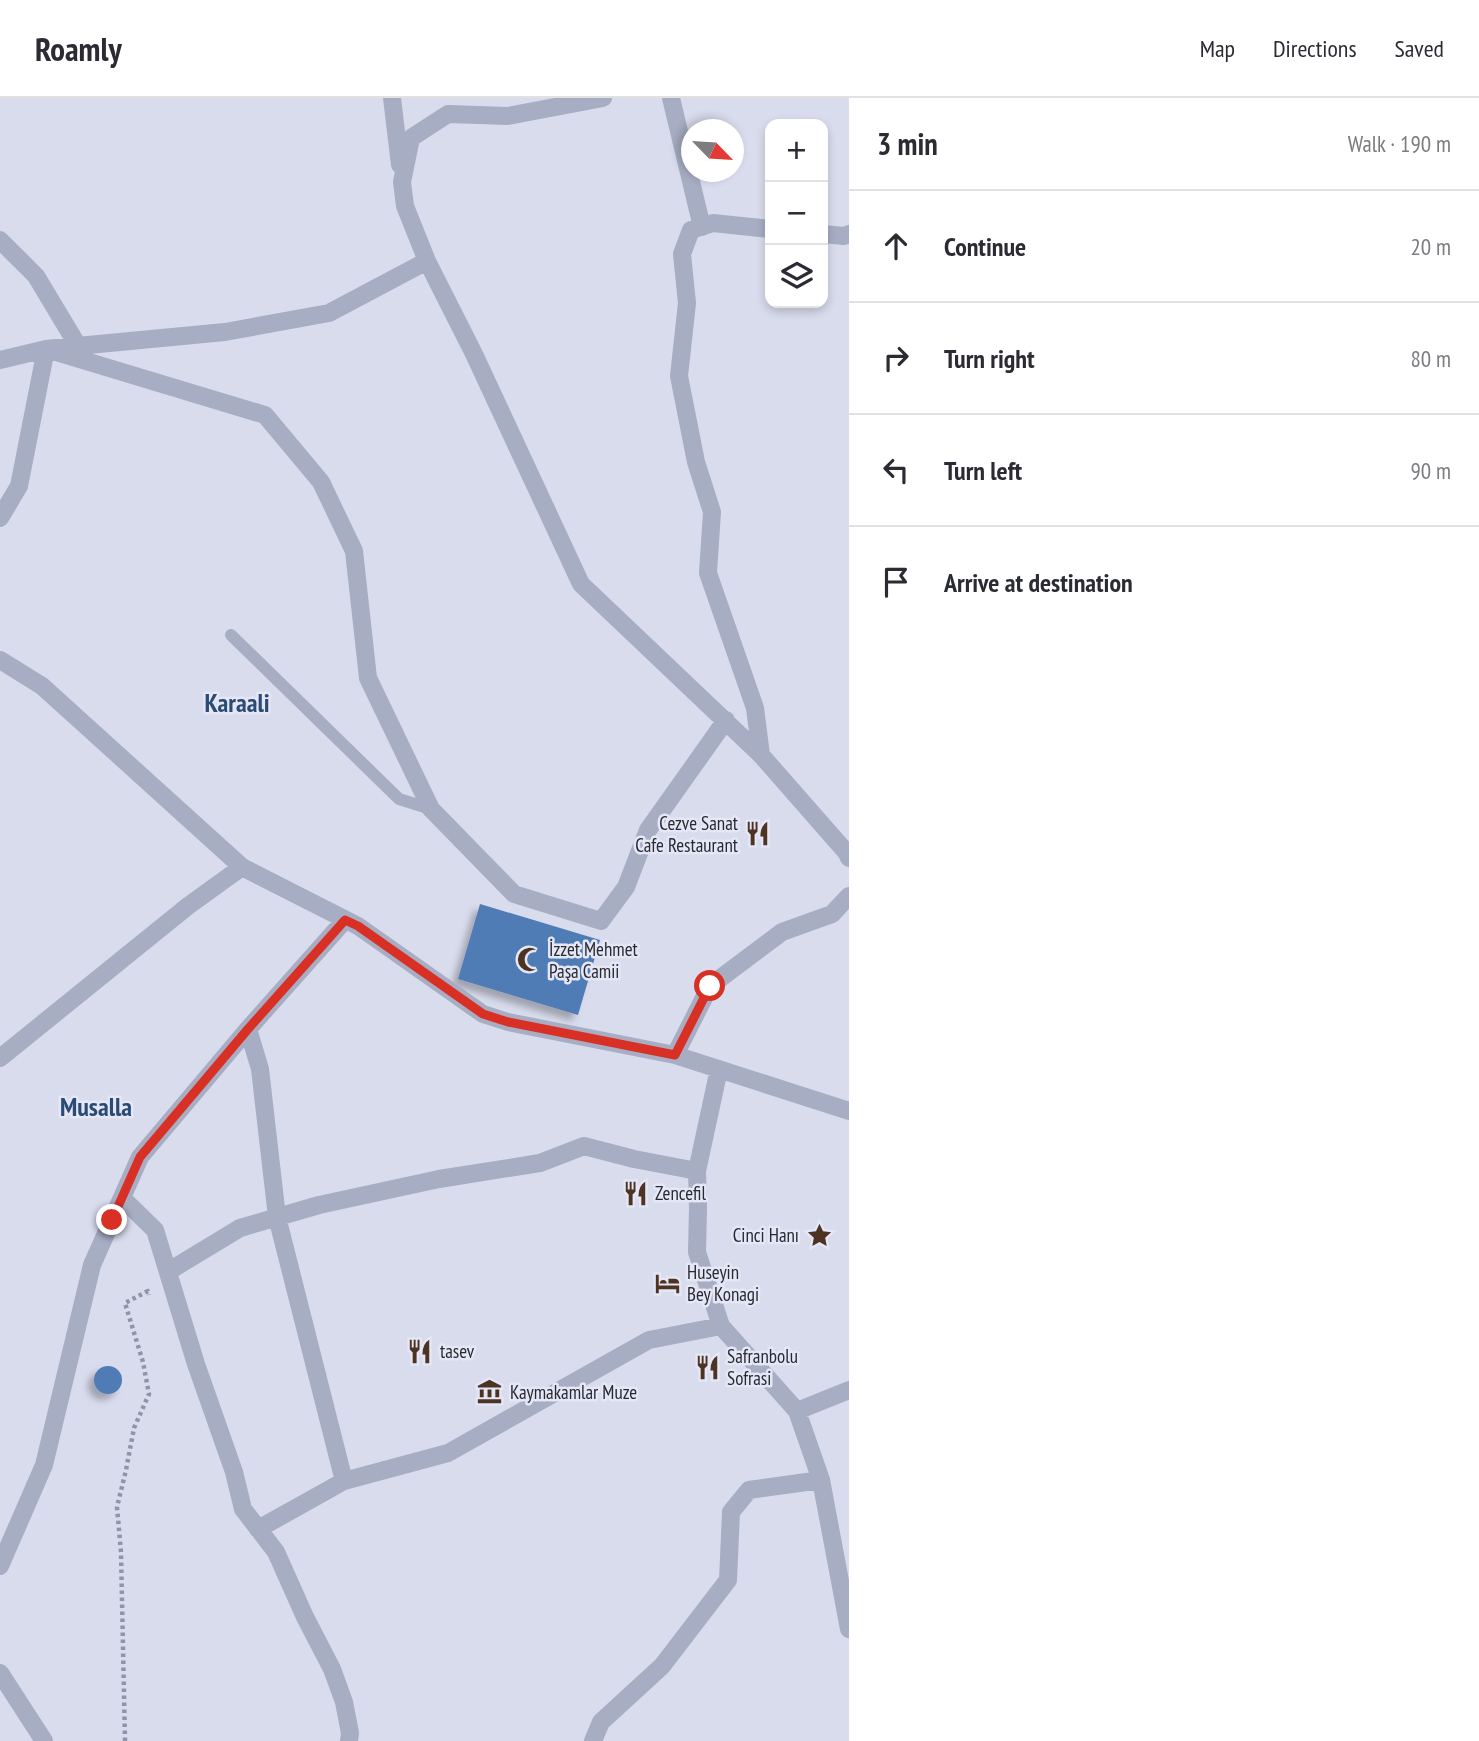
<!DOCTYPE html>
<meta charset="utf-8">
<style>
:root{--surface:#fff;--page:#f7f7f7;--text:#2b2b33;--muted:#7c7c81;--line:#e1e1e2}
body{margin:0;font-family:"PT Sans Narrow",sans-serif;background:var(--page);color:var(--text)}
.controls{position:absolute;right:21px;top:21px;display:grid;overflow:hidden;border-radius:14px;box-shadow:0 4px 10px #0003}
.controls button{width:63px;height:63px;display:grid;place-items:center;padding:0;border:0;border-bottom:2px solid var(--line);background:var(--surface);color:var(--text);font:35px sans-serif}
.compass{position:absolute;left:681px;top:21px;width:63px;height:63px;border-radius:50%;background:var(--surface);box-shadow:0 4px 10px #0003;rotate:115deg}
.stop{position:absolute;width:21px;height:21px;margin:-16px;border:5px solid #d93025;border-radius:50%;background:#fff}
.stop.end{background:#d93025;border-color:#fff;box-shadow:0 2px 7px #0008}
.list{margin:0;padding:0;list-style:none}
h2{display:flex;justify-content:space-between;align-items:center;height:91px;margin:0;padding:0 28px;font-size:30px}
h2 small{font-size:23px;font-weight:400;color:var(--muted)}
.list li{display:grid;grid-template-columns:46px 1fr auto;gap:21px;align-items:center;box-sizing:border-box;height:112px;padding:0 28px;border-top:2px solid var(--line)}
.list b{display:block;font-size:26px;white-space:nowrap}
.list em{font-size:23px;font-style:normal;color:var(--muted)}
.icon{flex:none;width:38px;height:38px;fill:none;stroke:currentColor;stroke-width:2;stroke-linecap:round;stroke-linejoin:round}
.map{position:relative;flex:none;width:849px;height:1643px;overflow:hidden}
header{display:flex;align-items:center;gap:42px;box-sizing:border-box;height:98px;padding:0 35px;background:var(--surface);border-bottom:2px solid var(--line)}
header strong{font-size:33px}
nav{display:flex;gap:38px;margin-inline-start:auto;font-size:24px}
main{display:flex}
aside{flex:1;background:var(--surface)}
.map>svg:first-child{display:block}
</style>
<header>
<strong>Roamly</strong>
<nav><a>Map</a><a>Directions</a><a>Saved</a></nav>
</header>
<main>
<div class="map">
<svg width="849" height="1643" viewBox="0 0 849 1643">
<defs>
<filter id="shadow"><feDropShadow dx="-6" dy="6" stdDeviation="3.5" flood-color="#0004"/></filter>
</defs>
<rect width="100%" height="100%" fill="#d9dced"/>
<!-- building -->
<path fill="#507bb5" filter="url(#shadow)" d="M480,806L600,842L578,917L458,881Z
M94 1282a14 14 0 1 1 28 0a14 14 0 1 1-28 0Z"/>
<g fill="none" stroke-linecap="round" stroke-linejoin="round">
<!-- path -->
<path stroke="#8e95aa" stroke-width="4.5" stroke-dasharray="3.5 3.5" stroke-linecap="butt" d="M125,1643L121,1454L117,1409L126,1372L134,1330L149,1296L143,1264L125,1205L148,1193L149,1197"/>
<!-- lane -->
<path stroke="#a7adc3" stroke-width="12" d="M231,537L399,701L431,711"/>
<!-- street -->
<path stroke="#a7adc3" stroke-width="18" d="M392,0L400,67
M603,0L508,18L448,16L411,40L402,84L405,108L427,163L474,256L581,486L761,657L847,755L849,760
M671,0L702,129
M823,136L844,138L849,136
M0,142L36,178L78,248
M46,251L265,317L321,384L354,453L368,580L431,711L514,796L601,823L626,789L648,732L726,622
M0,262L46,251L225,234L329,215L427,163
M0,420L19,388L46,251
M0,562L42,588L242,769L358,828L483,916L508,924L675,957L849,1013
M761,657L755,610L708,475L712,414L696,364L679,278L687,205L682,156L691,132L713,125L770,131
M248,931L260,971L277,1119L344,1383L448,1355L649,1242L721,1228
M675,957L710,888L782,834L832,816L849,798
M0,960L188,808L242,769
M697,1073L719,971
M122,1100L155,1132L196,1266L234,1374L243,1411L276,1454L305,1519L332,1571L344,1604L350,1635L349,1643
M169,1173L240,1130L319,1107L439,1081L540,1065L584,1048L634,1061L697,1073L698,1110L697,1154L721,1228L797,1313L849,1292
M797,1313L821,1382L849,1531
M258,1431L344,1383
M0,1468L44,1367L92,1167L140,1059L248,931L345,822
M0,1575L44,1643
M593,1643L601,1624L662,1568L728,1482L731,1414L749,1392L821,1382"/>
</g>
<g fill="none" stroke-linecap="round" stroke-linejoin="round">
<!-- route -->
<path stroke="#d93025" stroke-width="9" d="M112,1122L140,1059L248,931L345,822L358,828L483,916L508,924L675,957L710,888"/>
</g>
<!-- icons -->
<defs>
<symbol id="restaurant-bare" viewBox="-9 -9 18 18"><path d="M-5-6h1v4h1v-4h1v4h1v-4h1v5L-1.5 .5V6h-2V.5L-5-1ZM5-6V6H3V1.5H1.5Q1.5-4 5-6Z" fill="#4d3322" stroke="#e5e7f6" stroke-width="2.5" paint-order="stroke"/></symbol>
<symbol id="mosque-bare" viewBox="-9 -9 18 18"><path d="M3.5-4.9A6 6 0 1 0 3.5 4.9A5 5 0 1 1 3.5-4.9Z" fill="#4d3322" stroke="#e5e7f6" stroke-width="2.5" paint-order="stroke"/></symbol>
<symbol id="sight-bare" viewBox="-9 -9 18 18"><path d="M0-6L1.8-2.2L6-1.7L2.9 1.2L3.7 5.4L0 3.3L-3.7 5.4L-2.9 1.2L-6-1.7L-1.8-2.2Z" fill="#4d3322" stroke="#e5e7f6" stroke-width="2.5" paint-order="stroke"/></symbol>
<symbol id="hotel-bare" viewBox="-9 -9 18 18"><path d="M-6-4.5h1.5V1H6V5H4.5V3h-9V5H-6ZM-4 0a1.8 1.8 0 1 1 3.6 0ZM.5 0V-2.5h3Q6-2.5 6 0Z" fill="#4d3322" stroke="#e5e7f6" stroke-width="2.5" paint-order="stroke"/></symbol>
<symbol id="museum-bare" viewBox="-9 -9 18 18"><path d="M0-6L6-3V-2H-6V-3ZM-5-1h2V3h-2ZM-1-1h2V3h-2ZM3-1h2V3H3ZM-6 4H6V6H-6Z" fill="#4d3322" stroke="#e5e7f6" stroke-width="2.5" paint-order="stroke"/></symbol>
</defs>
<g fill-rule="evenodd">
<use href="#restaurant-bare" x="740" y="718" width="35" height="35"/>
<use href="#mosque-bare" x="512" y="844" width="35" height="35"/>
<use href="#restaurant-bare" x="618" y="1078" width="35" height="35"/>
<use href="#sight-bare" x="802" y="1120" width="35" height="35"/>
<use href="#hotel-bare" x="650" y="1168" width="35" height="35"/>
<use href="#restaurant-bare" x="402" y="1236" width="35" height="35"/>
<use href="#restaurant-bare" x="690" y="1252" width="35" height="35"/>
<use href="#museum-bare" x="472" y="1276" width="35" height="35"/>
</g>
<g text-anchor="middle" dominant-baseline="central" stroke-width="5" stroke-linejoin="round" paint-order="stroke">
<!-- poi labels -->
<g font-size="19" fill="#272a31" stroke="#e5e7f6" text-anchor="start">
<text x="738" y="725" text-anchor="end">Cezve Sanat<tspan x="738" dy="22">Cafe Restaurant</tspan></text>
<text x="549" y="851">İzzet Mehmet<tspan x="549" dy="22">Paşa Camii</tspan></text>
<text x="655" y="1095">Zencefil</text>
<text x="799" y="1137" text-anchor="end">Cinci Hanı</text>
<text x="687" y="1174">Huseyin<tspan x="687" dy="22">Bey Konagi</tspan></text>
<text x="440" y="1253">tasev</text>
<text x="727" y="1258">Safranbolu<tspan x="727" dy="22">Sofrasi</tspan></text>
<text x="510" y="1294">Kaymakamlar Muze</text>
</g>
<!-- district labels -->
<g font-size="26" font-weight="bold" fill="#2b4b75" stroke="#e5e7f6">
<text x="237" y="604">Karaali</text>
<text x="96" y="1008">Musalla</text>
</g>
</g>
</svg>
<div class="controls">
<button>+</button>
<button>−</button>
<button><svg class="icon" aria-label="layers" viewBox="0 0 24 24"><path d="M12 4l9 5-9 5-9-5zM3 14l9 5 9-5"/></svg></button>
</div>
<svg class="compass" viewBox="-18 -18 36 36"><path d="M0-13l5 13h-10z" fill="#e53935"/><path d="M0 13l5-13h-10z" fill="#7c7c81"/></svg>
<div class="stop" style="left:710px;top:888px"></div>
<div class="stop end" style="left:112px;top:1122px"></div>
</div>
<aside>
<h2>3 min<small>Walk · 190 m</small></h2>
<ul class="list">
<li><svg class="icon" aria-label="ahead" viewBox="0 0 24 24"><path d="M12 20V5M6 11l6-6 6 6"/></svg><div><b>Continue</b></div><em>20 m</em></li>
<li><svg class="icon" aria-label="right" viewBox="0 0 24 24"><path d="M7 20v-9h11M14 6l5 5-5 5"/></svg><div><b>Turn right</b></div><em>80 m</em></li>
<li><svg class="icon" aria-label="left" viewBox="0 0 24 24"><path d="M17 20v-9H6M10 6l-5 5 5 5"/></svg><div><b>Turn left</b></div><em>90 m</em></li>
<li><svg class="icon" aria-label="arrive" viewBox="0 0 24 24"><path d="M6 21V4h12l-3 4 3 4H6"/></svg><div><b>Arrive at destination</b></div></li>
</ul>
</aside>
</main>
